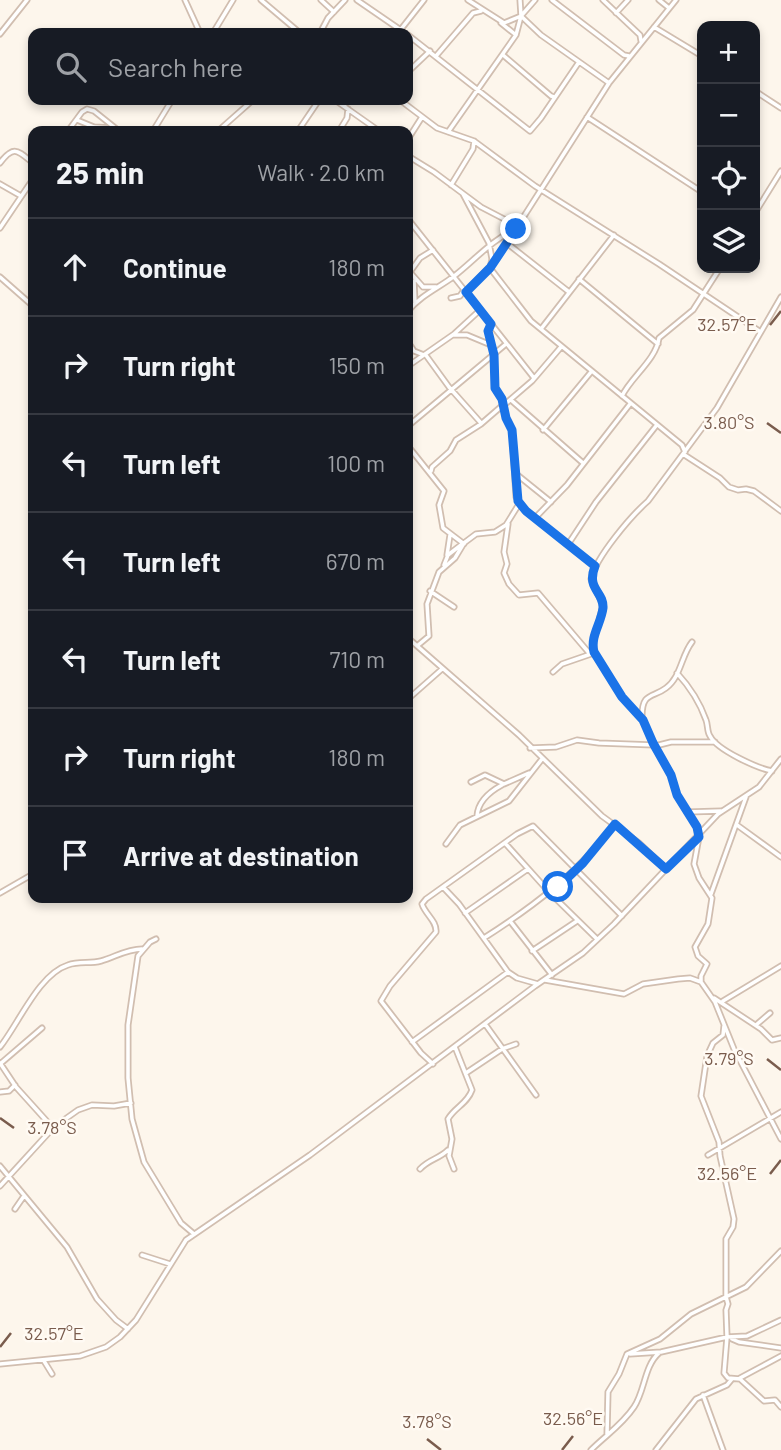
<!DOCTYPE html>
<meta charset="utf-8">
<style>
:root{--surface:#171b24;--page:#20242c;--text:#f1f3f6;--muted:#9ea1a6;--line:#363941}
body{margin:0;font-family:Barlow,sans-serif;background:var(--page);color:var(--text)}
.controls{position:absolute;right:21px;top:21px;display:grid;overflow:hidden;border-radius:14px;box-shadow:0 4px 10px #0003}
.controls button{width:63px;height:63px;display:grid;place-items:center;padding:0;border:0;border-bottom:2px solid var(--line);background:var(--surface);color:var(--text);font:35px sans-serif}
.stop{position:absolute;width:21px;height:21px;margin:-16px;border:5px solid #1a73e8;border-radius:50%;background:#fff}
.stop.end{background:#1a73e8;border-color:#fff;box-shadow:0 2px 7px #0008}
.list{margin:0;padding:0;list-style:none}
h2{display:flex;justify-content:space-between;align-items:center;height:91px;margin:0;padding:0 28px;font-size:30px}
h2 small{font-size:23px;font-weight:400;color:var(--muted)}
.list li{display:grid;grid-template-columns:46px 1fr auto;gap:21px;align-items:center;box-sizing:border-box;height:98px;padding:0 28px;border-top:2px solid var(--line)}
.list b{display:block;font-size:26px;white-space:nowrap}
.list em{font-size:23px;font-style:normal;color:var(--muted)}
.icon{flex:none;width:38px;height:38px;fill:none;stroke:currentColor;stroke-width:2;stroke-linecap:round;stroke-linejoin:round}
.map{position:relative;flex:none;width:781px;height:1450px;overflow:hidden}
.search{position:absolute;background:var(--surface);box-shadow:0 4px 10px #0003;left:28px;top:28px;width:385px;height:77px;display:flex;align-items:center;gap:18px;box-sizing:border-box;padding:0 24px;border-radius:14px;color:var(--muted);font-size:26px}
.panel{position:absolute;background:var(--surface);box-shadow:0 4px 10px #0003;left:28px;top:126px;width:385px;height:777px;border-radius:14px}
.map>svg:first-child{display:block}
</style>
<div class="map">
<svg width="781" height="1450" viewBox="0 0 781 1450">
<rect width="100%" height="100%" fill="#fdf6ec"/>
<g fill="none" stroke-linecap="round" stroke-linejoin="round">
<defs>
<path id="minor" d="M185,0L200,33
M261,0L300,33
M321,0L334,12
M357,0L405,33
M468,0L504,23L521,16L535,0
M552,0L624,55L629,56
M603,0L640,35L641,41
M659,0L669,8
M616,13L628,0
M521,16L541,35L609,83
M501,23L516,35
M654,27L702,56
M213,33L233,0
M320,33L328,18L345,0
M398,33L424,0
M0,34L27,0
M408,35L530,131L541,118L579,62
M503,55L551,96L554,97
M436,56L473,13L481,11
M410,70L430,51
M755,91L781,108
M335,100L379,131
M400,100L437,128L474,141L535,186L659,264L759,331
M344,106L348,100
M587,117L702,192
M77,120L94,127L114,128
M68,131L82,112L87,109L94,111L119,131
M153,131L172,100
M218,131L253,100
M298,131L319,100
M339,131L347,118L348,109
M448,132L516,35L521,16L520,0
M408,139L422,117
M408,156L434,172L481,207L506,220L516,229C491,240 474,261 453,277C438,288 420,296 408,311
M0,163C14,144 18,151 33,163
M0,184L21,196
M451,185L473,149L474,141
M463,194L489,243L492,259L490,268L531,321L682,445L685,452
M755,213L781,171
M408,219L534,378
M0,228L33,179
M508,244L569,292
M408,270L423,287H436
M410,272L420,258L433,250
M0,277L33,306
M579,279L658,344
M414,281L415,303
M466,292L496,260L609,83L676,0
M781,297L717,408L648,501C631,516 596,557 591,579L603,605L593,644L594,652L622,697L643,720L653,743L671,774L677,795L697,827L699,837L694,864L699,878L712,898L708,924L695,947L698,956L707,964L701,976V982L715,1002L734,1049L781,1139
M451,298L460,296L464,290
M491,324L488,331L494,355L495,389L502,399L506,418L512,430L516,497L526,511L595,566
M541,329L614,235
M453,335H467L491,345
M408,342L414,351L424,355
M425,354L449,387L481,423
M408,366L454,334L480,310
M622,396C631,377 656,360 659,338L693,310L720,268
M511,400L583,463
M504,405L532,381L561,347
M408,426L506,344
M543,430L591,372
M408,446L444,491L439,505L443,528L464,544
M683,454L720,478L729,487L738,490L746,489L754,491L781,511
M431,471L432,467L450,451L456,440L481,424L503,405
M515,473L551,502
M536,517L567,485L630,404
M508,524L504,552L507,564L504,573L509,584L519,595L538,593L590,654
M569,543L596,502L656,426
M447,555L450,535
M444,565L448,555L461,545
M430,591L454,607
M408,638L519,735L602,816L639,843L666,869
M417,646L429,636L427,604L439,572L455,558L464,543L476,534L495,532L506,525L519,504
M553,672L562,664L591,654
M677,673C689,686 700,703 706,720C708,725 707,732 710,736C717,750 757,768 772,771
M408,699L442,669
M642,716C642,692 653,698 666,688C681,677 681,656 692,642
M655,746L671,742H715
M530,748L556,747L577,740L599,743L654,745
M471,782L485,775L504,784L529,773
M687,812L721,811
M477,816C478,801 489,792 502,785
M737,825L781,857
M505,843L550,893L597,939
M446,844L460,825L509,801L542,759
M443,887L459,904L508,972L517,978L538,984
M0,893L33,874
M711,894L746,797
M465,913L528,869
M510,921L552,975
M484,938C534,906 579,872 615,824
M156,939L150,942L138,956L128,1025V1078L132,1119L144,1162L181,1223L194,1234
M532,951L577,921
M545,980L624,994L643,984L678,979L690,978L701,982
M714,998L761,1029L772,1040L781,1038
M723,1001L781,966
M485,1024L536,1095
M756,1025L770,1013
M724,1026L723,1035L713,1043L707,1056L701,1096L719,1142L720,1156L734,1219L733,1227L726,1239V1297L728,1304L726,1310L727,1337L724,1373L728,1378L740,1379L764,1401L775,1400L781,1407
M412,1042L508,972
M0,1047C19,1023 39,974 68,965C79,961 90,964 101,961C115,957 127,949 142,949
M0,1063L16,1087L53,1128
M0,1064L42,1028
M433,1064L421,1053L381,1001L390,986L436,932C437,921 425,914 422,904L426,899L517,834L533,826L622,916
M466,1073L502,1049L516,1044
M0,1092L9,1091L15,1085
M708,1155L781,1112
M0,1166L67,1247L97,1299L116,1320L128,1329
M420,1169C429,1159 439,1159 448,1150
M454,1169L449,1156L452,1139L448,1119C455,1107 467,1104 472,1090L455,1047
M0,1186L54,1127L78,1110L92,1105L114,1106L131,1103
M15,1209L24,1196
M142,1255L170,1264
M732,1339L739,1342L781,1348
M630,1354L661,1352L727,1337L747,1336L781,1320
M44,1361L52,1374
M0,1364L80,1356L106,1347L120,1337L136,1320L186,1240L310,1155L535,986L583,953L614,924L718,814L759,787L781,759
M740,1378L781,1356
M703,1395L723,1450
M607,1434L608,1392L619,1374L627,1354L660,1339L691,1314L746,1287L781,1251
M591,1450C606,1435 622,1425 634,1407C645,1391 644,1366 659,1353
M656,1450L696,1399L727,1385L732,1379"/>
</defs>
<!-- minor casing -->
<use href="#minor" stroke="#d1beb0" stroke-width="7"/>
<!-- minor -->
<use href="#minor" stroke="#fff" stroke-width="3.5"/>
</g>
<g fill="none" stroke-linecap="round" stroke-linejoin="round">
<!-- route -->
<path stroke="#1a73e8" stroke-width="9" d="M516,229L490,268L466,292L491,324L488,331L494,355L495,388L502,399L506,418L512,430L518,501L526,511L595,566C586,590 604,591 603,608C601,624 590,636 594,652L622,697L643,720L653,743L671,775L677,795L697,827L699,837L666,869L615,824L583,863L558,887"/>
</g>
<!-- ticks -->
<path fill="none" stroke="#7a5c4d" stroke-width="2.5" d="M770,325L781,311M767,423L781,433M767,1059L781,1070M0,1118L14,1128M770,1174L781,1160M0,1347L11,1333M427,1439L441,1450M562,1450L573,1436"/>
<g font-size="18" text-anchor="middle" fill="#7a5c4d" stroke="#fffaf3" stroke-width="5" stroke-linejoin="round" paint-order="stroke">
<text x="727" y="331">32.57°E</text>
<text x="729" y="429">3.80°S</text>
<text x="729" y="1065">3.79°S</text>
<text x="52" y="1134">3.78°S</text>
<text x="727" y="1180">32.56°E</text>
<text x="54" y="1340">32.57°E</text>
<text x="573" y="1425">32.56°E</text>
<text x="427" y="1428">3.78°S</text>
</g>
</svg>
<div class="controls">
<button>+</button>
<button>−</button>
<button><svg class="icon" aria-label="locate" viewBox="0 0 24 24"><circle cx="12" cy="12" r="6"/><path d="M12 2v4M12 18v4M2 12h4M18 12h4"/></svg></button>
<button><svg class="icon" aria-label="layers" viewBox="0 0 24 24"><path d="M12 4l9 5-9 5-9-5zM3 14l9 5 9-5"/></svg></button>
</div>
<div class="stop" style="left:558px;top:887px"></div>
<div class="stop end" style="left:516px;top:229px"></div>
<div class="search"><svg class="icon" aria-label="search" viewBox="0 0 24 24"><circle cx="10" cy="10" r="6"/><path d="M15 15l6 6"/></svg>Search here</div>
<section class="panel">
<h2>25 min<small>Walk · 2.0 km</small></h2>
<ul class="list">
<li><svg class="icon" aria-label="ahead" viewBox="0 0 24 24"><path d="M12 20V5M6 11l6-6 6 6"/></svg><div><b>Continue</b></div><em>180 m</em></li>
<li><svg class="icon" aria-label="right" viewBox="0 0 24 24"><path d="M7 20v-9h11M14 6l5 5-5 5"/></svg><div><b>Turn right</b></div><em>150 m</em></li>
<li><svg class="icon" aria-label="left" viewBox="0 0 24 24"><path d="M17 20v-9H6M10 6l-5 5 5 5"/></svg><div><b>Turn left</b></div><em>100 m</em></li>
<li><svg class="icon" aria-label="left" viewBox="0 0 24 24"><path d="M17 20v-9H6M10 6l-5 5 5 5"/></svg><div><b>Turn left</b></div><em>670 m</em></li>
<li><svg class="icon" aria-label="left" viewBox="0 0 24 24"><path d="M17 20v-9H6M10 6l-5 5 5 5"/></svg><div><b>Turn left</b></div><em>710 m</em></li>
<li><svg class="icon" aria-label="right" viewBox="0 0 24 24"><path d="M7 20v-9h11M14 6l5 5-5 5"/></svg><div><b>Turn right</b></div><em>180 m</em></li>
<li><svg class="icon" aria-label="arrive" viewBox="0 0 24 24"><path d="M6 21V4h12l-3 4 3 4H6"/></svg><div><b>Arrive at destination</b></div></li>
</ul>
</section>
</div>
